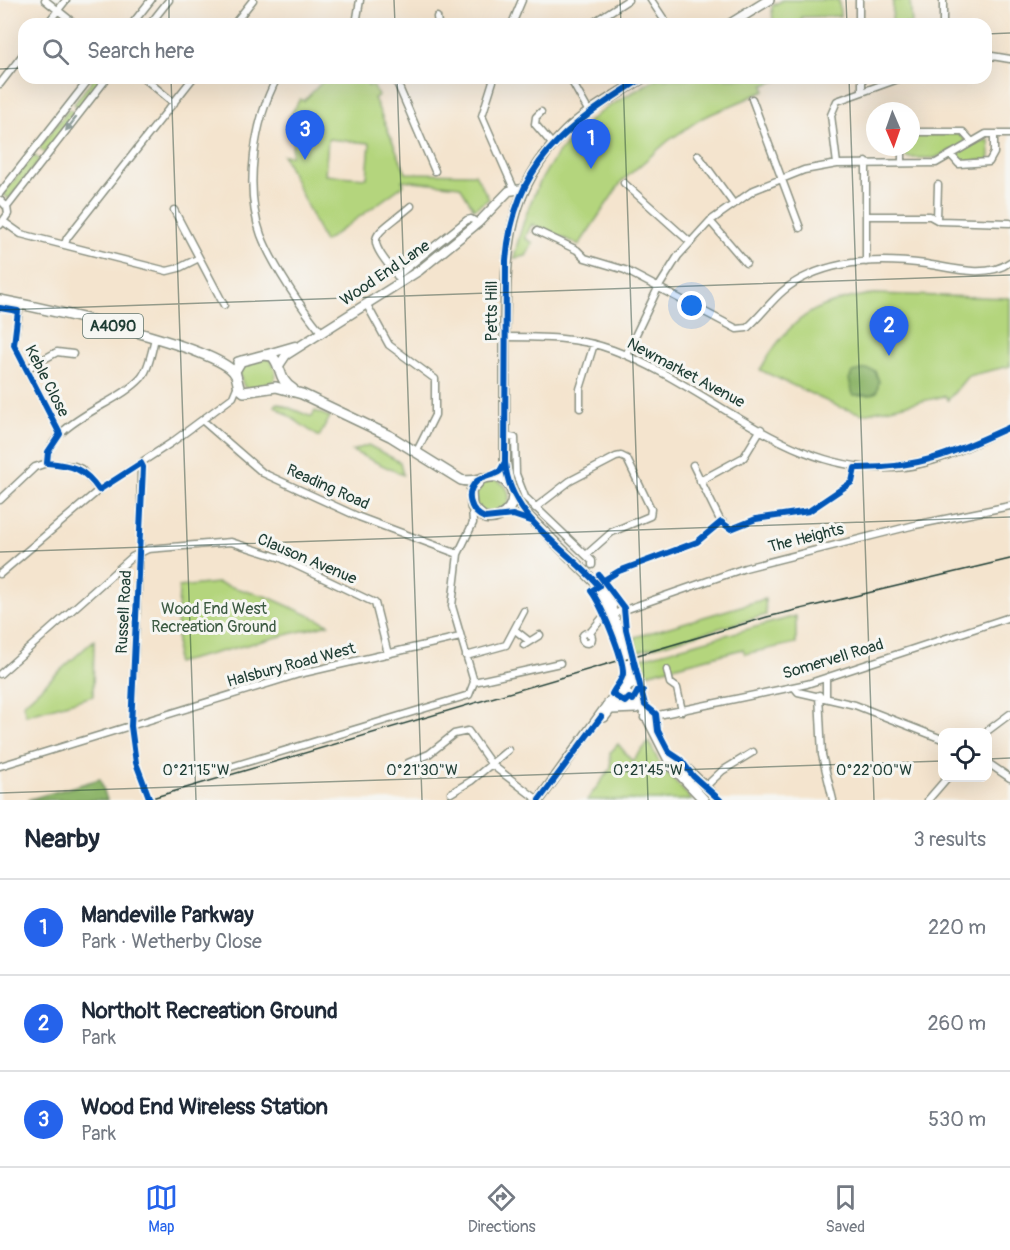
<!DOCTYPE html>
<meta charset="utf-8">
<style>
:root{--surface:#fff;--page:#f6f6f7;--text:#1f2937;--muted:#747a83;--line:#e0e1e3;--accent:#2563eb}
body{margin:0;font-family:Pangolin,sans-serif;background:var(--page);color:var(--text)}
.controls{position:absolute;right:18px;bottom:18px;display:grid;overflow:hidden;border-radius:12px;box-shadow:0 6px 24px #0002}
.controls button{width:54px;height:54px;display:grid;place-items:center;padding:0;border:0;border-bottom:2px solid var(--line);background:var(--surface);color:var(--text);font:30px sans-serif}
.compass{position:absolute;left:866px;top:102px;width:54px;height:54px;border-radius:50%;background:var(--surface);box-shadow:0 6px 24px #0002;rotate:178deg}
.you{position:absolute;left:692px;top:306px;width:21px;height:21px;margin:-15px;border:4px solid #fff;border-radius:50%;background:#1a73e8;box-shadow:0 0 0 9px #1a73e833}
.badge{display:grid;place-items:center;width:39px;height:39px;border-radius:50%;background:var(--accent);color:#fff;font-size:20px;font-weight:700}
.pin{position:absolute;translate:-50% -50px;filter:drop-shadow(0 2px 3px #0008)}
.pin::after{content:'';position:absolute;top:32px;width:21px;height:18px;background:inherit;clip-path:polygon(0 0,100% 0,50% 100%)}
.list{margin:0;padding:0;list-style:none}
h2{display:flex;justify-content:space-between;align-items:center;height:78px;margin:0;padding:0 24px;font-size:26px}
h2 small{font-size:20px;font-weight:400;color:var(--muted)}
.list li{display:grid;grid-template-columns:39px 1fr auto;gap:18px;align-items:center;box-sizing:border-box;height:96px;padding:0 24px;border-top:2px solid var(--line)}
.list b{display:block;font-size:22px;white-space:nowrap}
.list p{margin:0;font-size:20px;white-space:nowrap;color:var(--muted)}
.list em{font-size:20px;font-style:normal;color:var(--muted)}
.icon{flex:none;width:33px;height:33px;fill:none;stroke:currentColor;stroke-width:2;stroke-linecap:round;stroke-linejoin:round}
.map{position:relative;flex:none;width:1010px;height:800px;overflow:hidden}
.search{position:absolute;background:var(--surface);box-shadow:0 6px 24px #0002;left:18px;right:18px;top:18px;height:66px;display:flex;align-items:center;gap:15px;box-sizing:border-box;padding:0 21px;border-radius:18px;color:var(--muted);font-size:22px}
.sheet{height:366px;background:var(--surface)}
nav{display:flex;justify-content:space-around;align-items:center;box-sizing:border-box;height:84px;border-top:2px solid var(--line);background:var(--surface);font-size:16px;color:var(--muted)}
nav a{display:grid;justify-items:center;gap:3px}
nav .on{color:var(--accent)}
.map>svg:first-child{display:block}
</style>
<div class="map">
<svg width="1010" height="800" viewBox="0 0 1010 800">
<rect width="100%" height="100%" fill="#f6f6f2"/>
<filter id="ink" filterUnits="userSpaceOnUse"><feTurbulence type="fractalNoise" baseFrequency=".0167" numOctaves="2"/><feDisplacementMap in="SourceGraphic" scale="12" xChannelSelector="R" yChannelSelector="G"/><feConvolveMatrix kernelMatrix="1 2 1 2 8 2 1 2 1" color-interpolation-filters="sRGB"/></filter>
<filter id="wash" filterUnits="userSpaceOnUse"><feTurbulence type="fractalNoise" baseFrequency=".008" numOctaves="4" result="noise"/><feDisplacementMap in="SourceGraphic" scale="24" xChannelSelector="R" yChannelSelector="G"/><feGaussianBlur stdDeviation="1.35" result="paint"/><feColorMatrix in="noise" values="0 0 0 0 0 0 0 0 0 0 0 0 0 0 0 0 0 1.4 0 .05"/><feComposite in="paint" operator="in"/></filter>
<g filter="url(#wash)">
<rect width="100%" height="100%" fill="#f4e4ce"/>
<!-- green -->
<path fill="#b4d57d" stroke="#6a8958" stroke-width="1.5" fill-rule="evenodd" d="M783,0H839L840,16L801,17V24H773L772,6Z
M893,0H910L912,24H892Z
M94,78H103L80,108L74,104Z
M321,78H366L368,86L373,85L378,96L374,98L406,173L475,174L489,199L474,209L460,186L402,180L404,185L324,242L283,155L291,156L296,121L289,118L300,99L304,101L323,81ZM328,139L370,143L367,178L325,175Z
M657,78H785L764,85L765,91L702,118L668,141L622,181L579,245L532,224L525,238L533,243L526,256L514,258C527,199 548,152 598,114C616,101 638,90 657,78Z
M69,109L75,114L45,153L39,148Z
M960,134L970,146L989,139L990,156L988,160L960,162L952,150L935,158H908L904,155L905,147H911V135Z
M34,155L40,160L9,199L3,194Z
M874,294L1010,298V366L968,376L948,400L945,396L863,414L839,407L760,370C789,318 816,301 874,294Z
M265,359H270C274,366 278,374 274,381L251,389L244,387L239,373L242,365Z
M277,403L312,417L315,411L330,417L319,437L275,406Z
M368,445L400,462L403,475L352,451Z
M475 497a17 17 0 1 1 34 0a17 17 0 1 1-34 0Z
M217,583L268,597L329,624L176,663L179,587Z
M765,599L766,615L636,652L635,637Z
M796,616V643L745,654L743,649L642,675L638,659Z
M94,640L93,696L26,715L23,704Z
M649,742L661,766L692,800H587L611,768L610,753L618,744L632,761Z"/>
<!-- forest -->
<path fill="#8fb66c" stroke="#577a50" stroke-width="1.5" d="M866,369L875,371L879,381L877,392L870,395H853L849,379L853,372Z
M100,779L107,800H27Z"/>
</g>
<g filter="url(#ink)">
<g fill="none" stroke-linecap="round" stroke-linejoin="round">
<defs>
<path id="street" d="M45,0L75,24
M651,0L667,24
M943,0V24
M437,17L438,24
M47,24L66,0
M132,24L151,0
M150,24L169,0
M234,24L253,0
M356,24L360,0
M512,24L522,0
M591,24L628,0
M859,24V0
M986,55L1010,59
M144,78L174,103
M277,78C254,121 244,188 261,235C272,264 302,309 322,333
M395,78L435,171
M494,78L482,116L514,189
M570,78L589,112
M862,78V90
M0,84L24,53
M752,99L800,228
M541,112L536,117L535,124L553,145
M911,132H963L972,142
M698,155L733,203
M951,155L959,164L989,162L994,153V134
M902,162V147
M837,164L831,115L837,101L901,78
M624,183L690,242
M0,193L90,78
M0,200L7,207L8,214L0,225
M7,207L107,78
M174,210L224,305
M866,216H930L939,221L1010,223
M937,219L938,185
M710,221L746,263
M4,222L21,234L167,271L179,268L199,258
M537,231L577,250L585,258L625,270L737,329L747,328C770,307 777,289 809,275C844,259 888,259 926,264C951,268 988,279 1010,262
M65,244L67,238L193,78
M866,262V162
M397,276L467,220L471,219L478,223
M398,277C363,233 371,240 411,206
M20,304L14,345L60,434
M367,305L389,345L435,379V415L417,451
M505,337C541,337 579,337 613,350C711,386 793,480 904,467C942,462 975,443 1010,427
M626,355L658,288L678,256L710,221L754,190L804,170L837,164L936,163L986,134H1010
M26,369L57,352L73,354
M580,408V389L594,344
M202,420L263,473L359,517L458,554
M505,436L515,438L516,474L525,497L592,561V565
M47,463C47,422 117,405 141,378C149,369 152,350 155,338
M693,465L720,520L731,529L756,519L809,511L852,482L855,468
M700,481L744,457L761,429
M0,500L35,467L47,463L74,466L81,469L99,490
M535,508L570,481L616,457L621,456L627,459L651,509L650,516L612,532L586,555
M0,574L99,490L171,443L233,397L238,385
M613,614L745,568L915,525L1010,506
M515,630L529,641
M582 638a5 5 0 1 1 10 0a5 5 0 1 1-10 0Z
M589,634L603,617L613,612
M524,645L540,635
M466,656L506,645L524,611
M667,670L670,683L677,688L682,711
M0,674L132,557L148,549L231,542L281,558L375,603L388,654
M474,682L560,663
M794,687L798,692L855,705L942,739
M819,695L822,755L833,800
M826,697V678
M644,718L807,684L1010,617
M986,732L1010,714
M669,762L679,759L720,800
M136,763L131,726L140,552L141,463
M408,763L429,754L454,734L468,731L492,765L538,800
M988,763L1010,778
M0,766L299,674L460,637
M224,769L469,695L474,682L452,606L458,554L473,523L472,507
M705,787L722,771L753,752
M451,793L471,781L508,750
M928,800L947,778"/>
<path id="secondary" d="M264,355L295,346
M278,367L286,355L420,270L478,223L509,191L523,189"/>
<path id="primary" d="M730,24L769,0
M0,300C37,307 222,347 235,374
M241,361L235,371L239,388L244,392L276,387L302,394L390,436L461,480C477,485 492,469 506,482C523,499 505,522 485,518L472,507L471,491L482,478
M238,362L264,355L272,356C283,367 277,379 293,389
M510,487L505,462C505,418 505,374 505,330C506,252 505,191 565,132C588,110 616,95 643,78
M513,494L527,515L599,586L605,588L613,601L611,608L624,649L625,681L539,800
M599,586C598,595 604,603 611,608
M636,673L641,706
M620,688L643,709L672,766L704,800
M612,709L636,708
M604,717L633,680L629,652L624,649"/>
</defs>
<!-- street casing -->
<use href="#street" stroke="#8a9081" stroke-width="9"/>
<!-- secondary casing -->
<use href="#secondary" stroke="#8a9081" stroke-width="11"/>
<!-- primary casing -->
<use href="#primary" stroke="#8a9081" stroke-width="12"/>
<!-- street -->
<use href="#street" stroke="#fff" stroke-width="6"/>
<!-- secondary -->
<use href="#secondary" stroke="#fff" stroke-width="8"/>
<!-- primary -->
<use href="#primary" stroke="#fff" stroke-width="9"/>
<!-- rail -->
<path stroke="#1f3d34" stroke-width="1.5" d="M145,800L767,617L1010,559"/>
<defs>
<path id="cycleway" d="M643,78C566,126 514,163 506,261L505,462C509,518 566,548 599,586L591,591C601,604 624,658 623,674C622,681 615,687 612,694L625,702L629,698L633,700L638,691H643
M0,308L18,311L14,345L60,434L48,452L47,463C72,465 84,468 99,490L141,463L143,467L131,726L136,763L150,800
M505,462L500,471C493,476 484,476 477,481C464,493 470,512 485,518L513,515L531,521
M599,575L624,608L626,630L645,705L656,714L658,731L669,752L681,760L693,776L720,800
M604,580L619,571L697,542L721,522L731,529L756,519L809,511L852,482L855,468C920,469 953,453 1010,427
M539,800L601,717"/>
</defs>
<!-- cycleway casing -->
<use href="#cycleway" stroke="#f6f6f2" stroke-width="10"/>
<!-- cycleway -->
<use href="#cycleway" stroke="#0057b8" stroke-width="6"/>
</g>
<!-- one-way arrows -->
<defs><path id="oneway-solid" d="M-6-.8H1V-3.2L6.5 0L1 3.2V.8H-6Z" transform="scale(1.5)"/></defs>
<use fill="#8f9e9a" href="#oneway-solid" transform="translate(71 124) rotate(128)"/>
</g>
<!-- ticks -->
<path fill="none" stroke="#1f3d34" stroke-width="1.5" stroke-opacity="0.45" d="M169,0V24M394,0L395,24M620,0L621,24M846,0L847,24M986,34L1010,33M0,69L24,68M171,78L196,800M397,78L422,800M623,78L648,800M849,78L874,800M0,310L1010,275M0,552L1010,517M988,759L1010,758M0,793L942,761"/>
<g text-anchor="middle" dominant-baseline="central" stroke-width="6" stroke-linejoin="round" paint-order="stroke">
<!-- shield labels -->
<rect fill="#f6f6f2" stroke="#60746d" stroke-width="1.5" x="83" y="314" width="60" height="24" rx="4.5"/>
<g font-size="15" font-weight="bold" fill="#1f3d34">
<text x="113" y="326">A4090</text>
</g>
<!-- street labels -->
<g font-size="16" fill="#1f3d34" stroke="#f6f6f2">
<text transform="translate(385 273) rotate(-34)">Wood End Lane</text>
<text transform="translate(492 311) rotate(-90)">Petts Hill</text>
<text transform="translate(686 373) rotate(28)">Newmarket Avenue</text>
<text transform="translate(47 381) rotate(63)">Keble Close</text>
<text transform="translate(328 487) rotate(24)">Reading Road</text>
<text transform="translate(806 538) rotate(-14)">The Heights</text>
<text transform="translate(307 559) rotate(23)">Clauson Avenue</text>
<text transform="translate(124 612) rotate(-87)">Russell Road</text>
<text transform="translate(833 659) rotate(-17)">Somervell Road</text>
<text transform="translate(291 665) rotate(-15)">Halsbury Road West</text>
</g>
<!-- park labels -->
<g font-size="16" fill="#3d5b43" stroke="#f6f6f2">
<text x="214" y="609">Wood End West<tspan x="214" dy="18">Recreation Ground</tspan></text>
</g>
</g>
<g font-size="15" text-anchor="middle" fill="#1f3d34" stroke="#f6f6f2" stroke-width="6" stroke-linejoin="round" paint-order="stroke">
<text x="196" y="775">0°21'15"W</text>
<text x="422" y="775">0°21'30"W</text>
<text x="648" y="775">0°21'45"W</text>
<text x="874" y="775">0°22'00"W</text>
</g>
</svg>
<div class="controls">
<button><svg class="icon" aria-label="locate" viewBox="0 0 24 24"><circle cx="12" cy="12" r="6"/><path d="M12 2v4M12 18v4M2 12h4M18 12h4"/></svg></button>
</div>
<svg class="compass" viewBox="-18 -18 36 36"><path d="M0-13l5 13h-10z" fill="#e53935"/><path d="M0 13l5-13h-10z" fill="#747a83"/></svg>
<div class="you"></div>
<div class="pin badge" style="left:591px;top:169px">1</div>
<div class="pin badge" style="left:889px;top:356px">2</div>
<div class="pin badge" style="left:305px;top:160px">3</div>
<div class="search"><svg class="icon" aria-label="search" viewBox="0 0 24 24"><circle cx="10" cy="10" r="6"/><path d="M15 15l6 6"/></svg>Search here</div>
</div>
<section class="sheet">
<h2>Nearby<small>3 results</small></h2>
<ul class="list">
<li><span class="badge">1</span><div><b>Mandeville Parkway</b><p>Park · Wetherby Close</p></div><em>220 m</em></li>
<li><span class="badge">2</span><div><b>Northolt Recreation Ground</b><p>Park</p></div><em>260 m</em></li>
<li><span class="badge">3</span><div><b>Wood End Wireless Station</b><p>Park</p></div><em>530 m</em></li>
</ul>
</section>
<nav>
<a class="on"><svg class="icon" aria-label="map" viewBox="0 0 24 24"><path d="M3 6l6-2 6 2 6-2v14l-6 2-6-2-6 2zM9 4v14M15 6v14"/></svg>Map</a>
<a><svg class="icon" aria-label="directions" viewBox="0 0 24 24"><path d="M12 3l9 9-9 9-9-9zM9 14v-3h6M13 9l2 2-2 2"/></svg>Directions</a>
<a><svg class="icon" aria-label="saved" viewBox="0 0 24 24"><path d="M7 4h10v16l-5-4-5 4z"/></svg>Saved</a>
</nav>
